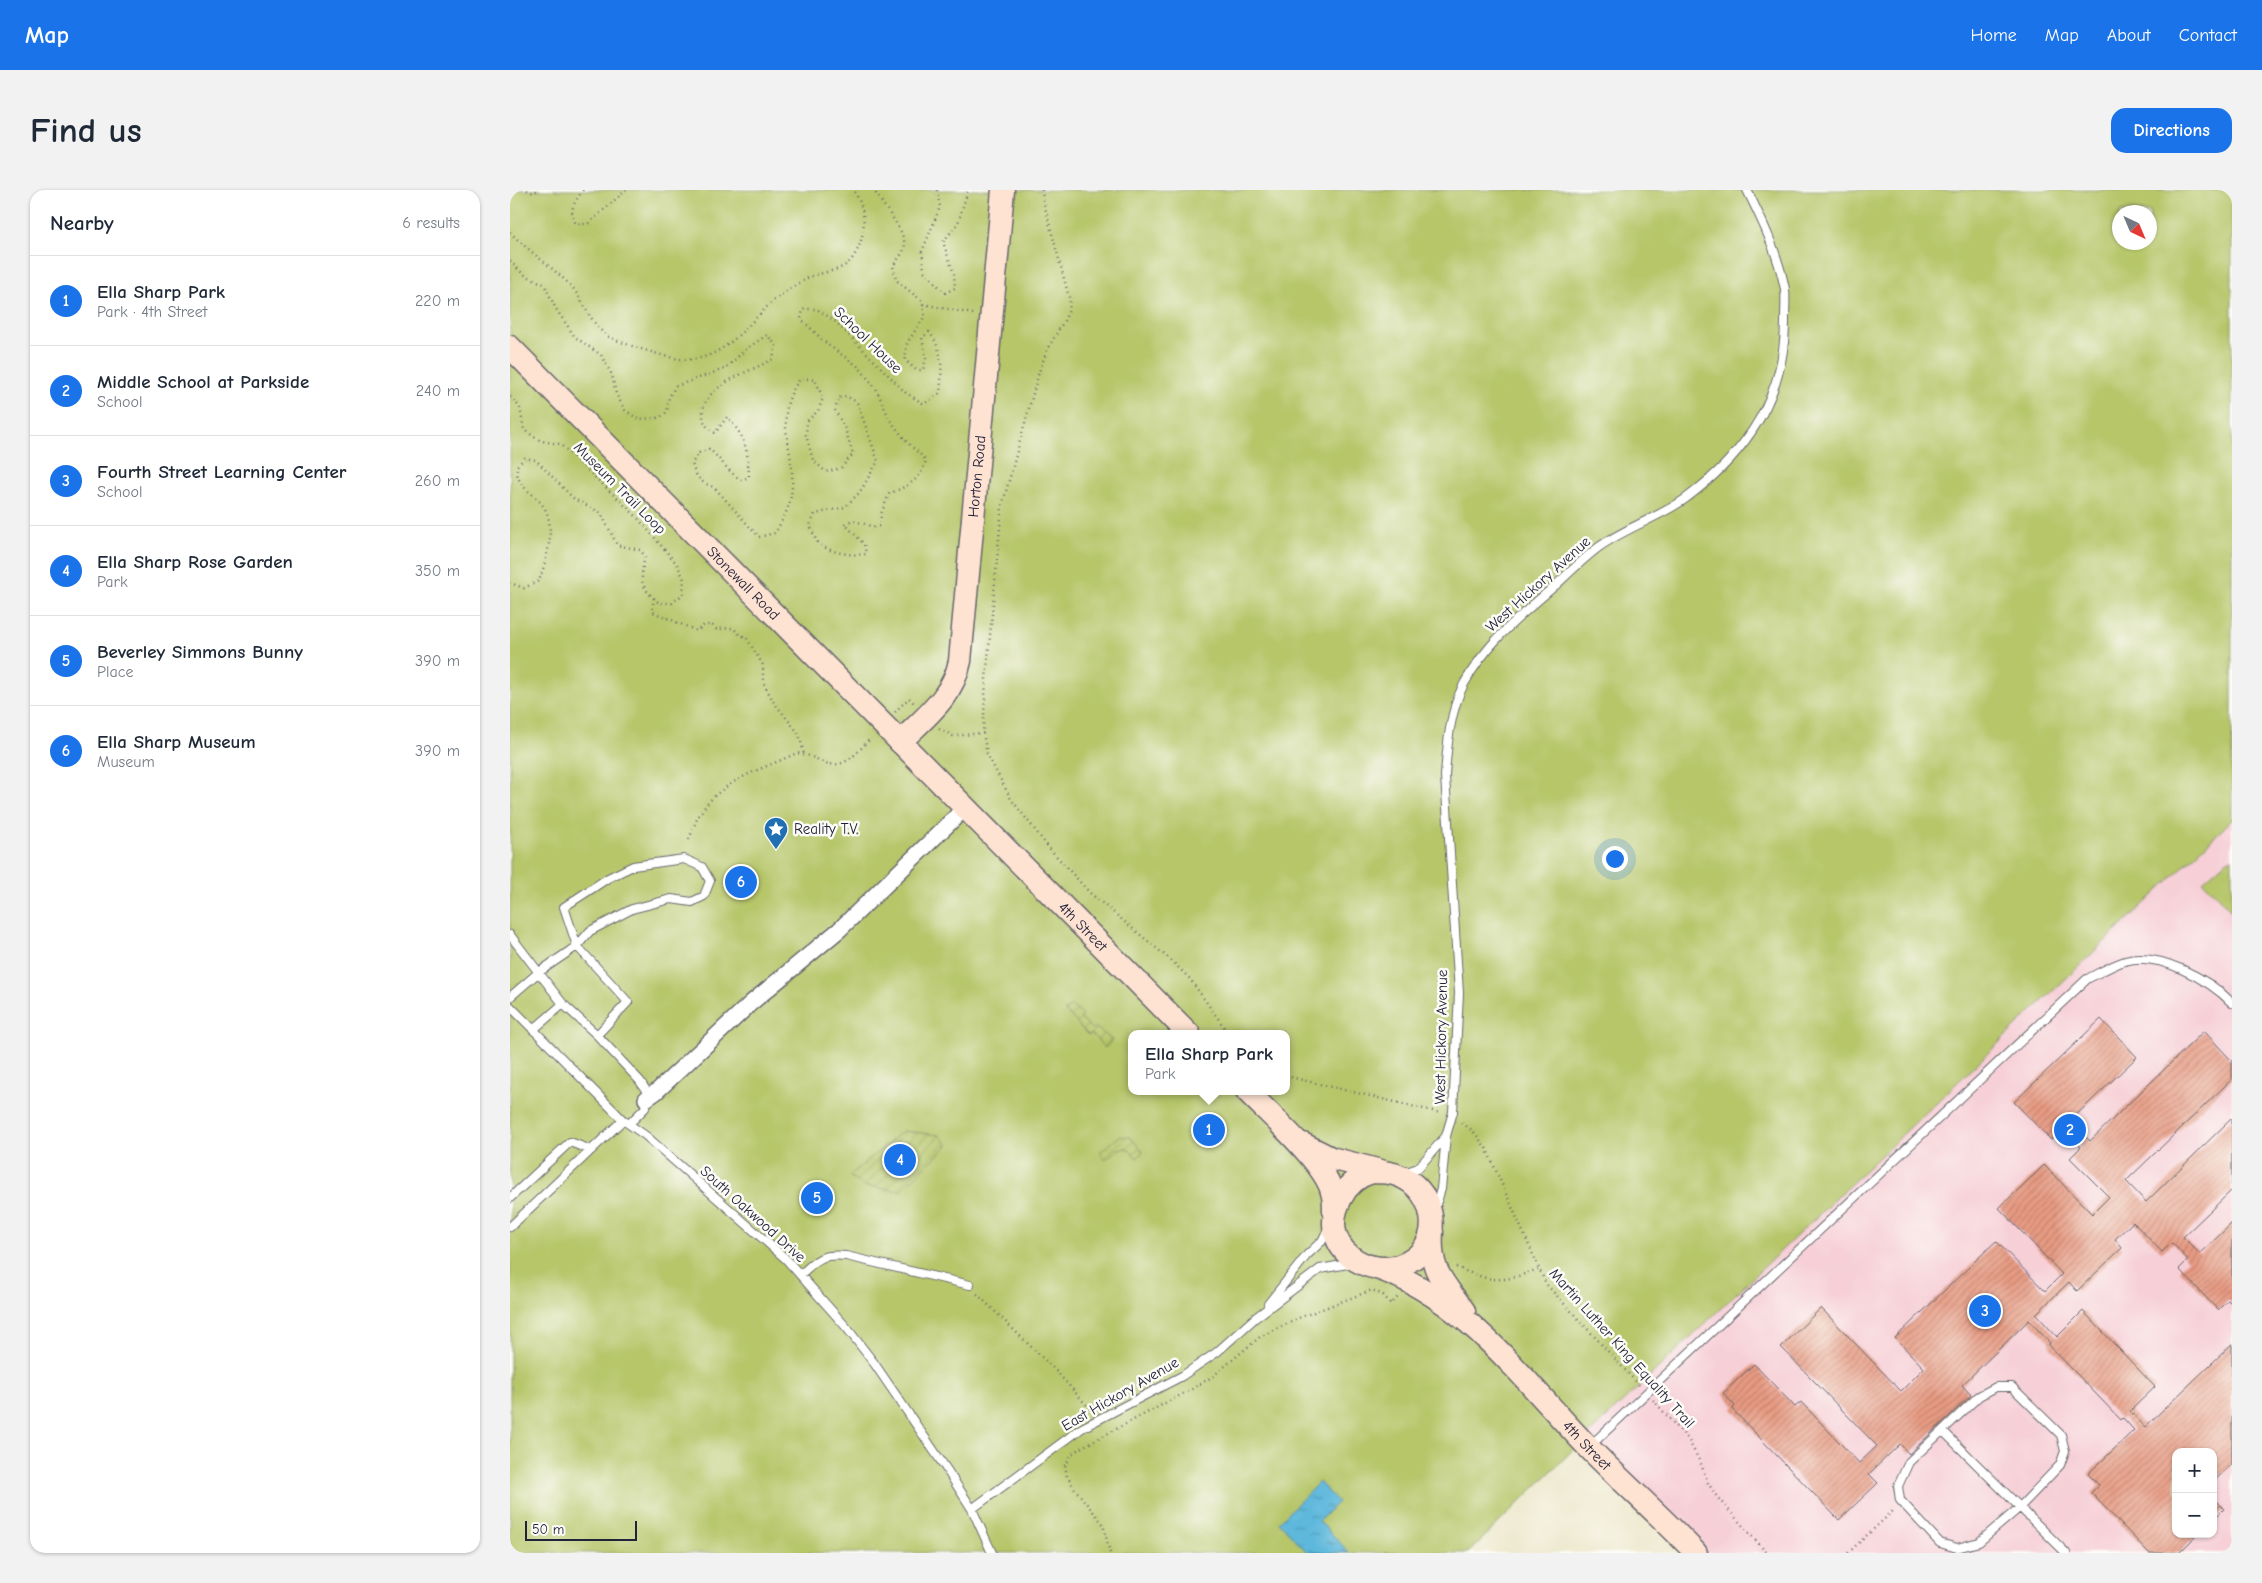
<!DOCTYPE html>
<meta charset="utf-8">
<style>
:root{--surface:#fff;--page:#f2f2f3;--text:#1f2937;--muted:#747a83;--line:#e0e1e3;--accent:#1a73e8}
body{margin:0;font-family:"Comic Neue",sans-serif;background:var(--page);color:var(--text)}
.controls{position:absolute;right:15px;bottom:15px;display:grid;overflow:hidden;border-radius:10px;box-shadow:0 1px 4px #0004}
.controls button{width:45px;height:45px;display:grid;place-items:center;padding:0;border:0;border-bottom:1px solid var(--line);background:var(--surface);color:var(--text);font:25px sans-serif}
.compass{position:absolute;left:1602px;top:15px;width:45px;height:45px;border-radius:50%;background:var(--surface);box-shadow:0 1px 4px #0004;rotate:136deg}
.scale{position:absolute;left:15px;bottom:12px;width:112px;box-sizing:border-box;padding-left:5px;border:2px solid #22223b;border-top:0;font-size:14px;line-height:18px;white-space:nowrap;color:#22223b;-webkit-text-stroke:4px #fdfcf7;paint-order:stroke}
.you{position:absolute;left:1104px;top:668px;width:18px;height:18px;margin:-12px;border:4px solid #fff;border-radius:50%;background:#1a73e8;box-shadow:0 0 0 8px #1a73e833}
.badge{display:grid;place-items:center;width:32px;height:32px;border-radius:50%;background:var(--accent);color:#fff;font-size:16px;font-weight:700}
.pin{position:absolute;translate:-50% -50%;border:2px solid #fff;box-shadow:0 1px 5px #0006}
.popup{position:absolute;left:618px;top:840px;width:162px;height:65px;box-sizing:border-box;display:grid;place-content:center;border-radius:10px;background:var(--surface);filter:drop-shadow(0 1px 4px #0005);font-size:16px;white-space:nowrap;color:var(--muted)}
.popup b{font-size:19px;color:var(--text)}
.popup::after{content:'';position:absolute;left:50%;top:100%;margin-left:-10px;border:10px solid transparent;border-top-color:var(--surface)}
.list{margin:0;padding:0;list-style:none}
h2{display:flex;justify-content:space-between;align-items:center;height:65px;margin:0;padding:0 20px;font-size:21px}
h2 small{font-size:16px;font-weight:400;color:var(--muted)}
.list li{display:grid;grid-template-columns:32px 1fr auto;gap:15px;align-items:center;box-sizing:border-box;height:90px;padding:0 20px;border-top:1px solid var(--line)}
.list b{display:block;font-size:19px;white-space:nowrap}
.list p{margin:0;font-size:16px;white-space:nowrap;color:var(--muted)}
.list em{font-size:16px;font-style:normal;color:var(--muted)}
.map{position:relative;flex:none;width:1722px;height:1363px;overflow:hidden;border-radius:15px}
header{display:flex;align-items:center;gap:30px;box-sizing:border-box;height:70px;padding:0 25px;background:var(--accent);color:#fff}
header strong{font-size:24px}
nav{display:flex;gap:28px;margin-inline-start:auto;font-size:18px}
.intro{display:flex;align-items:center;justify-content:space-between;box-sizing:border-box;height:120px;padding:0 30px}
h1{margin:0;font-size:35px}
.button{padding:12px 22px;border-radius:15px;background:var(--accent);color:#fff;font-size:18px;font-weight:700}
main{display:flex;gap:30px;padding:0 30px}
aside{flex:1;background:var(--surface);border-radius:15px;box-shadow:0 1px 4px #0004}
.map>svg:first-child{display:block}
</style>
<header>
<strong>Map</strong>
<nav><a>Home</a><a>Map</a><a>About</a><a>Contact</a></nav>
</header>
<div class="intro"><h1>Find us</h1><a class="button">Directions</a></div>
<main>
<aside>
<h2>Nearby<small>6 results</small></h2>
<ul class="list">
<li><span class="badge">1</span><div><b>Ella Sharp Park</b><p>Park · 4th Street</p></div><em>220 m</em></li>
<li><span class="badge">2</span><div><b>Middle School at Parkside</b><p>School</p></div><em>240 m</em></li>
<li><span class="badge">3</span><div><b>Fourth Street Learning Center</b><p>School</p></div><em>260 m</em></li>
<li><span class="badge">4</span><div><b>Ella Sharp Rose Garden</b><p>Park</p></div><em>350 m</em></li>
<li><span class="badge">5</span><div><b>Beverley Simmons Bunny</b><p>Place</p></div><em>390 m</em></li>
<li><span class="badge">6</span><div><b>Ella Sharp Museum</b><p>Museum</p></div><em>390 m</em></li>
</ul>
</aside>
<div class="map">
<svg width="1722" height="1363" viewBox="0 0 1722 1363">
<defs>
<pattern id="garden-furrows" width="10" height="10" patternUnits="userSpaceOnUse" patternTransform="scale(1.25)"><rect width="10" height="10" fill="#b6c669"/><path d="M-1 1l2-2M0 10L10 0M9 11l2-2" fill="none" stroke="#9caa5c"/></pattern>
<pattern id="water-ripples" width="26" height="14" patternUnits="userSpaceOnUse" patternTransform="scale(1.25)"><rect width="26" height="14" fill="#5db8db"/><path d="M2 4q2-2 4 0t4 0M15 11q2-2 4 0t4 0" fill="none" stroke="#4c95b3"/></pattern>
<pattern id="building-hatch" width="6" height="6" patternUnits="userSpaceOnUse" patternTransform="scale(1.25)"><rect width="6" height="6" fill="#e89b83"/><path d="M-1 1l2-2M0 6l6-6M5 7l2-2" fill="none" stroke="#bc7e6c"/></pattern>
</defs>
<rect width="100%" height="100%" fill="#fdfcf7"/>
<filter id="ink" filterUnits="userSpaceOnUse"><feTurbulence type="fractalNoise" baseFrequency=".02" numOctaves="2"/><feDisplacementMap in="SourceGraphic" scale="10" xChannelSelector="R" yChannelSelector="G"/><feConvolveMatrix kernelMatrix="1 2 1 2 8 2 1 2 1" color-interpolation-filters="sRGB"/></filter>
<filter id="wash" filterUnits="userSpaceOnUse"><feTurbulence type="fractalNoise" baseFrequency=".0096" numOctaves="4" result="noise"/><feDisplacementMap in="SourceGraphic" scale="20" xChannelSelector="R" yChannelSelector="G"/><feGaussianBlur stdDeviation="1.12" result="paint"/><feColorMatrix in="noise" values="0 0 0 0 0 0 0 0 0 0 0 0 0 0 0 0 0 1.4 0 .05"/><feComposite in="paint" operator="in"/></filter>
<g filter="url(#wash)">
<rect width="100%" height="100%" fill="#ece7cb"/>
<!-- built -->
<path fill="#f6cfd7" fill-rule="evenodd" d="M1722,630V1363H1187L1073,1250ZM1666,1262H1703V1344H1666Z"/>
<!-- park -->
<path fill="#b6c669" stroke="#6c7452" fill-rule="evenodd" d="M0,0H1722V630L1073,1250L958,1363H0ZM1610,22H1640V52H1610ZM622,844H776V901H622Z
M1722,668V722L1693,691L1716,671Z"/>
<!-- garden -->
<path fill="url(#garden-furrows)" stroke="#6c7452" d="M561,816L572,824L571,829L583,840L585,837L602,850L595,858L582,844L578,845C570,837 564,829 555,821Z
M393,941L429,945L438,955L390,1001L355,996L339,986Z
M610,946L620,947L633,961L627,968L617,958L608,959L595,970L590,962Z"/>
<!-- water -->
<path fill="url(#water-ripples)" stroke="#406d8b" d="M809,1292L828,1312L809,1331L840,1363H798L769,1332Z"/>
<g id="blocks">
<!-- building -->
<path fill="url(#building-hatch)" d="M1591,829L1627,867L1560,931L1580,951L1694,841L1722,871V889L1616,991L1636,1012L1722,928V1000L1673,1047L1690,1064L1722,1033V1114L1718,1110L1708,1120L1669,1079L1678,1070L1662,1053L1652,1062L1623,1032L1605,1049L1612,1058L1567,1101L1559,1092L1526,1124L1547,1147L1573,1121L1645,1197L1620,1221L1635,1237L1722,1154V1274L1703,1292V1262H1666V1344H1688L1669,1363H1639L1581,1303L1589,1295L1578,1284L1624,1240L1613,1228L1611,1230L1539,1155L1540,1153L1519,1130L1452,1195L1461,1205L1399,1264L1390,1254L1359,1284L1368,1293L1329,1330L1222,1219L1225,1216L1213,1203L1244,1174L1285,1217L1291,1212L1349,1273L1367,1256L1271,1157L1311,1118L1391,1201L1414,1178L1385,1148L1486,1051L1535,1101L1552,1084L1489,1018L1534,975L1582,1024L1599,1007L1560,968L1571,957L1553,939L1541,950L1504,912Z
M1703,1308L1714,1319L1703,1330Z"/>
</g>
</g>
<g filter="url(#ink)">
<use href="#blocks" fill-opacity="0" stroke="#69676d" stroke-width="1"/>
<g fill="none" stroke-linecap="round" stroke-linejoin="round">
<defs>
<path id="lane" d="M0,745L53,814
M0,807L29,782L67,756L80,741L122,719L161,709L182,712L194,706L200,691L192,677L174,669L123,676L98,688L54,717L67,756L118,812L87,845L130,891L137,902L135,918L119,934
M0,816L113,930L136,946L276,1069L337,1138L364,1173L437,1280L462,1319L482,1363
M23,840L53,814L87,845
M894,983L908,978L936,946
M0,1008L60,952L81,960
M925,1018L931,999L936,946L943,922L949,803L935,586C937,556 940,520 954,494C976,453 1012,424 1046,395C1060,382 1074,368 1089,357C1115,338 1148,328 1175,309C1235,265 1276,206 1275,129C1275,119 1276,108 1275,99C1268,64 1253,32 1237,0
M0,1037L113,930
M290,1085C308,1068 312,1064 336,1066L460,1095
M758,1114L797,1065L812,1051L819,1037
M1486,1197H1502L1551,1245L1555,1261L1550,1275L1509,1318L1469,1352L1447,1358L1430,1353L1390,1310L1388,1296L1399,1272L1469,1206Z
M1433,1241L1556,1363
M1080,1256L1577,789C1589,783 1602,775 1615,771C1648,761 1700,790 1722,813
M462,1319L572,1238L672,1186L707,1162L745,1128L810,1079L843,1073
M1721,1363L1722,1362"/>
<path id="street" d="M136,909L146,902L241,813L329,740L455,618"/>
<g id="secondary">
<path id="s1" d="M0,157L679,844"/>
<path id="s2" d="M390,552C414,528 443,507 450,471L493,0"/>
<path d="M737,901C759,924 815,973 822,1002C824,1008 824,1015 824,1021"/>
<path d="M793,954L821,968L871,981"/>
<path d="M862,982C873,982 882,982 892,987C919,999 932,1037 912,1061C875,1102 801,1063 831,1008C838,994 848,986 862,982Z"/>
<path d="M922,1042C919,1081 933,1091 954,1121"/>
<path id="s3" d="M864,1077C953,1105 1014,1191 1077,1256C1113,1293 1151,1326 1186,1363"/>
</g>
</defs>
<!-- lane casing -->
<use href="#lane" stroke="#69676d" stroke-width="10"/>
<!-- street casing -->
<use href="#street" stroke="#69676d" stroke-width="18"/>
<!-- secondary casing -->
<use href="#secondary" stroke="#69676d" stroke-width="25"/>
<!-- path -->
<path stroke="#69676d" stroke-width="2.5" stroke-dasharray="1 4" stroke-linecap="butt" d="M17,0L23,3L28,0
M73,0C64,13 58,20 66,34H78L116,0
M427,0L430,17L412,62L414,81L435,103L445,98L444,84L433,52L448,33L458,0
M532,0L533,10L560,111L559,120L554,131L538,158L529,182L492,316L476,489L473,543L477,564L501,609L539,658L580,703L663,772L680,789L719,844
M0,42C19,62 43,77 62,97C69,105 74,117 80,126C84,132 91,142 97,146C110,153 155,167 169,169C211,174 235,137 262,112C271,104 285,95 296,89C309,81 331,83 341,70C357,49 358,20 343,0
M0,71L13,84L34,94L46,119L65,147L91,165L102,185L106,204L115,220L128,229L149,228L157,222L159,207L166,196L214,179L239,157L257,145L266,155L263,169C243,181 191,195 193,225C193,233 198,239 205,243L217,227C236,247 238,261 239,287L231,290C218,282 211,269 199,259L189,263L182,273C185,287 191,293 204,297L249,347L265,343C274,328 281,315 282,297C285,256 261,226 291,188L305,190L313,208L308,221L297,231L296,245L303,270L316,282L331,278L343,264L335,239L325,220L328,208L336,206L347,212L368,271L350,302L335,317L305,324L300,335C302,340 304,346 306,350C315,363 343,366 356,364L354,354L335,334L342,330L364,337L370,336L371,324L379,304C398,295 410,292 416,270L396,251L380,230L366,199L349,177L318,155L291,129L293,119H307L326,132L396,203L414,214L430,203C432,182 434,160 419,142L412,148L416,168L413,180H406L395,170L397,153L415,126L412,111L386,90L383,76C386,71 392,65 394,59C399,44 371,14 364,0
M413,114L463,124
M0,207L10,217L14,240L31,251L50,254L126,326L167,374L174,389L173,404L162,413H149C129,395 130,392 135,366L130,360L107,355L91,323L64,309L26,270L15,268L7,276C5,299 25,301 35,319C46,340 36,371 29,391L14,398L0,393
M144,408L142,420L143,422L187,441L194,435H202L206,439L223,438L230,445L236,447L253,475V492L263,511L289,544L294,564
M385,522L399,508L404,513
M429,539L443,546L473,543
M179,649C183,641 185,631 190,624C210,590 253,579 287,563C297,564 304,568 313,572C335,581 347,562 361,548
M776,886L931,923
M952,933L963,941L976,958L1036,1094L1129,1195
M946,1077C981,1092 991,1094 1028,1079
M467,1104L545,1180L581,1220
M1143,1210L1178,1249L1191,1274L1198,1293L1207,1307L1257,1363
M600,1363L593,1334L565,1299L557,1286L555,1276L562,1264L570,1258L684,1198L703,1186L750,1147L791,1127L862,1100L873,1105L881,1114L888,1107
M1338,1363L1384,1320"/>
<!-- lane -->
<use href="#lane" stroke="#fff" stroke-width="8"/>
<!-- street -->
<use href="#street" stroke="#fff" stroke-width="15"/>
<!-- secondary -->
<use href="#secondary" stroke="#fee3d2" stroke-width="22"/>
</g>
</g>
<!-- icons -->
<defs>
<symbol id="sight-pin" viewBox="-11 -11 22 30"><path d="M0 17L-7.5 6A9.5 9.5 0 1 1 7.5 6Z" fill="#1f6fb2" stroke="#fdfcf7"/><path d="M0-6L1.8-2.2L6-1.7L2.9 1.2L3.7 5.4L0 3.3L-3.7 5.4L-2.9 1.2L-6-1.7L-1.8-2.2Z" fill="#fff"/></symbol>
</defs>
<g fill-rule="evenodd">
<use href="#sight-pin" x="252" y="625" width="28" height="38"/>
</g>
<g text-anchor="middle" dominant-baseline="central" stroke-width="5" stroke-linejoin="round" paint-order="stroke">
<!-- street labels -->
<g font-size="15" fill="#22223b" stroke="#fdfcf7">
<text transform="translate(358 150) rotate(44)">School House</text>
<text stroke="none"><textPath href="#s2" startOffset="288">Horton Road</textPath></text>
<text transform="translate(110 298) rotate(45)">Museum Trail Loop</text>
<text stroke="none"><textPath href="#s1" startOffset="332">Stonewall Road</textPath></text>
<text transform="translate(1028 394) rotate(-42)">West Hickory Avenue</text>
<text stroke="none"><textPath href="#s1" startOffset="815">4th Street</textPath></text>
<text transform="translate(931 847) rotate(-89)">West Hickory Avenue</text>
<text transform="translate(243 1024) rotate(42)">South Oakwood Drive</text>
<text transform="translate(1112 1158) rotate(48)">Martin Luther King Equality Trail</text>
<text transform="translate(610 1204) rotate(-30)">East Hickory Avenue</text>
<text stroke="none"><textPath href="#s3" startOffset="281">4th Street</textPath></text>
</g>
<!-- poi labels -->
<g font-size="15" fill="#22223b" stroke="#fdfcf7" text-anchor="start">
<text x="284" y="639">Reality T.V.</text>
</g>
</g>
</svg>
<div class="controls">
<button>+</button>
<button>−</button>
</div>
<svg class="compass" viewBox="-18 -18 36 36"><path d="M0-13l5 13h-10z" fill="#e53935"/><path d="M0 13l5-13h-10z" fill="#747a83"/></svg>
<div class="scale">50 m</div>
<div class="you"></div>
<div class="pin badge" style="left:699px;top:940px">1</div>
<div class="popup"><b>Ella Sharp Park</b>Park</div>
<div class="pin badge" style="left:1560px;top:940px">2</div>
<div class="pin badge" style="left:1475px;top:1121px">3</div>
<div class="pin badge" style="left:390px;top:970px">4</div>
<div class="pin badge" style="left:307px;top:1008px">5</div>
<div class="pin badge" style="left:231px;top:692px">6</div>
</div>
</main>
